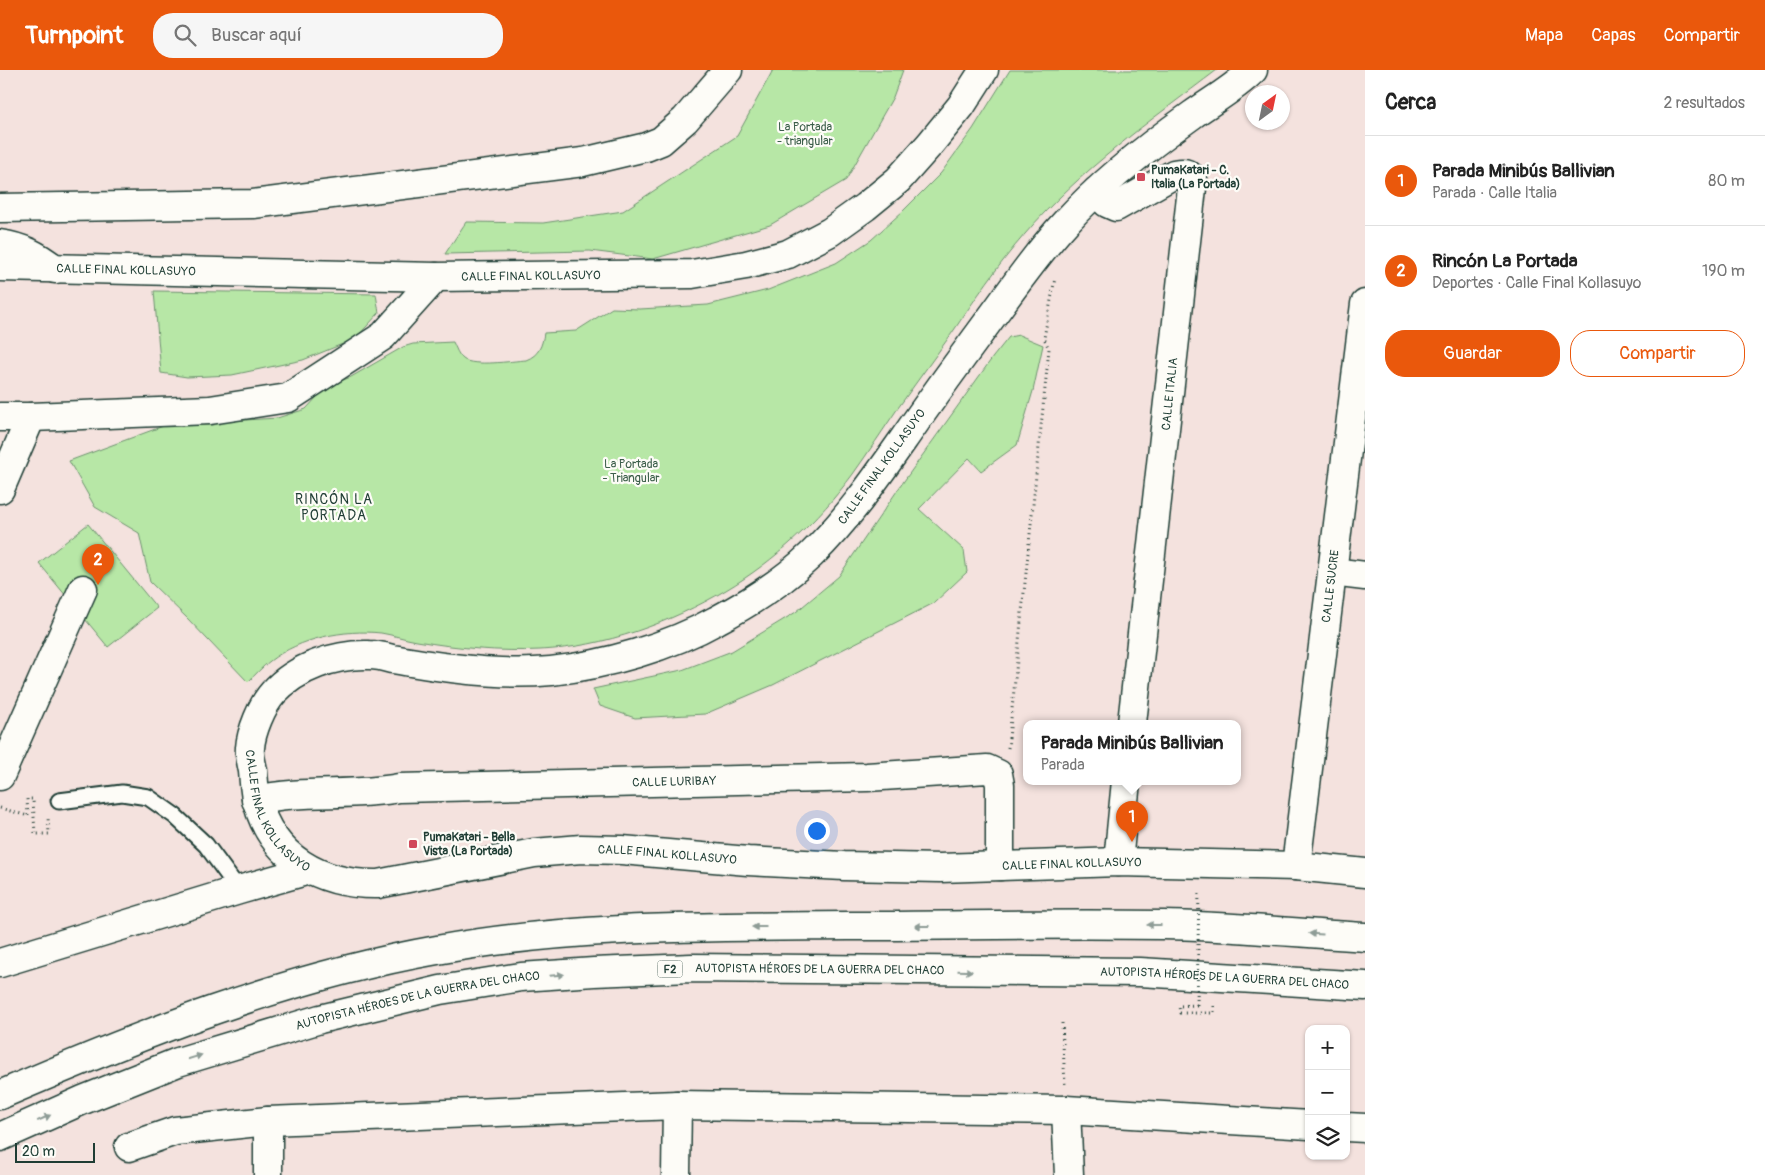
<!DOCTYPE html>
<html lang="es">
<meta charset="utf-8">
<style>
:root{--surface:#fff;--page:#f6f6f6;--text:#222;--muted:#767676;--line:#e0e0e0;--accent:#ea580c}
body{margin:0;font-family:Pangolin,sans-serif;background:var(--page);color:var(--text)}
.controls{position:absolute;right:15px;bottom:15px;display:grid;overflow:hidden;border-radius:10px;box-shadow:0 1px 4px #0004}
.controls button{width:45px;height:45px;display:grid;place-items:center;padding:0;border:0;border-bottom:1px solid var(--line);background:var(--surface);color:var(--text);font:25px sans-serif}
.compass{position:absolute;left:1245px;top:15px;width:45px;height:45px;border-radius:50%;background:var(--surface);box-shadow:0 1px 4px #0004;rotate:33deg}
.scale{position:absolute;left:15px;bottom:12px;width:80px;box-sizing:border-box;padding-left:5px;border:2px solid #1f3d34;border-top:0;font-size:14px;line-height:18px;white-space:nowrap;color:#1f3d34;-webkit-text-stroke:4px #fdfcf7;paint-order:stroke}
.you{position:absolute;left:816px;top:760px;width:18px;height:18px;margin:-12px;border:4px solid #fff;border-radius:50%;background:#1a73e8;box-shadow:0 0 0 8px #1a73e833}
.badge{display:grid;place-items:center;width:32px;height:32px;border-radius:50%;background:var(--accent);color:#fff;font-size:16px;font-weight:700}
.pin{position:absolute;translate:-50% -41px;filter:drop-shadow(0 1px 2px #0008)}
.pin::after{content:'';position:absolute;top:26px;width:18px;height:15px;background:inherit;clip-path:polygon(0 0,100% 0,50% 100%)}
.popup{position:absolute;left:1023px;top:650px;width:218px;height:65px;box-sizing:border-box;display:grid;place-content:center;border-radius:10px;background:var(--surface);filter:drop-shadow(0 1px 4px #0005);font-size:16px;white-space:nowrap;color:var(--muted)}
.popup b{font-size:19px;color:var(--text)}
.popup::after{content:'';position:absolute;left:50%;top:100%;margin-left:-10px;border:10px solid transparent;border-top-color:var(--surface)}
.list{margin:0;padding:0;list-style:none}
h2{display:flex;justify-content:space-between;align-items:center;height:65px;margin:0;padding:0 20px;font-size:21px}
h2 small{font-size:16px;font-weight:400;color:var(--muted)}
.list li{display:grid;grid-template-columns:32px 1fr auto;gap:15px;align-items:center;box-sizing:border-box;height:90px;padding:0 20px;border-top:1px solid var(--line)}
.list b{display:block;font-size:19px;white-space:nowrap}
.list p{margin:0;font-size:16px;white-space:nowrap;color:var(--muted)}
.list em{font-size:16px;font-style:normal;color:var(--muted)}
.actions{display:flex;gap:10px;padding:15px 20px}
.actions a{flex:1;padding:11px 0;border:1px solid var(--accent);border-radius:20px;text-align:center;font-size:18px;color:var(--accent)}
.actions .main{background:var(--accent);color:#fff}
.icon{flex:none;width:28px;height:28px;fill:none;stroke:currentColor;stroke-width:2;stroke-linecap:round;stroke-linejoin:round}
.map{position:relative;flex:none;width:1365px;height:1105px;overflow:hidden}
header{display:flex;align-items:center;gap:30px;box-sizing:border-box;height:70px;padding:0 25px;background:var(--accent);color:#fff}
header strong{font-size:24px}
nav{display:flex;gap:28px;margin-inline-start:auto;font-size:18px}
.search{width:350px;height:45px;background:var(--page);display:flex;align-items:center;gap:12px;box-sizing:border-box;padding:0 18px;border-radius:20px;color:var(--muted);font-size:19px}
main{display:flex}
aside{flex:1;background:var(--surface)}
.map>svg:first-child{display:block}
</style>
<header>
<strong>Turnpoint</strong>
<div class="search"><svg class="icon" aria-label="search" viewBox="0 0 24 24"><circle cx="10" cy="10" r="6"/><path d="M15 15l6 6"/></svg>Buscar aquí</div>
<nav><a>Mapa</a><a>Capas</a><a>Compartir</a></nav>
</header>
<main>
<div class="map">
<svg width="1365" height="1105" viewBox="0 0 1365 1105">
<rect width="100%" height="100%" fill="#f4e2de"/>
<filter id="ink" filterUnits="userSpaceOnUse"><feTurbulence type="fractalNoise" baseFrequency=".02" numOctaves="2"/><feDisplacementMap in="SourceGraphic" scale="10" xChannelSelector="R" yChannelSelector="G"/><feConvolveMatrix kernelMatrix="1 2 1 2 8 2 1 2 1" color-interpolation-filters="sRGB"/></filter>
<g filter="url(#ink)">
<!-- green -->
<path fill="#b7e7a6" stroke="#6b926d" d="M773,0H903L893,27L846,110L770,155L653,189L590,181L445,184L466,152L543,153L623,141L737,66Z
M1010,0H1217C1150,51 1080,100 1025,164C998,195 975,229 952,263C934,288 916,313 898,338C883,360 868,383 853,404C819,450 775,491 726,520C670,553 605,577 540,580C499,582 457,578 417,571C405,569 393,565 381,563C344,559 300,568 270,591C262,597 255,605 248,612L188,549L150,512L139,463L95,437L69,391L166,355L277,348L306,339L327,316L351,307L403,277L413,274L453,272C456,278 458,285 463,289C473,297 512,291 526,290C539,285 542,276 544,263L576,261L612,238L640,239L708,235L768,220L836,193L871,170L903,141L941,103L973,59Z
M154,221L376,224L379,243L355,269L303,290L232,305L187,307L161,303Z
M1019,265L1043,275L1033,321L1017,375L981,401L969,388L919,439L964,480L967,502L934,533L773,615L705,644L635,648L600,636L593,619L682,600L732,581L796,542L839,506L899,418L993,287L1009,267Z
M88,454L157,538L108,577L39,493Z"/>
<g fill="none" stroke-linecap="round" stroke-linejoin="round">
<defs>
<path id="lane" d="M59,731L122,723L148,727L175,746L206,775L239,820"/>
<g id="street">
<path d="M1097,121L1107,133L1116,137L1174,104C1183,102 1187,102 1193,109L1132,653"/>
<path d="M0,138L253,134L583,92L646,77L661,71L685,50L728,0"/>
<path d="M0,174C22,177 37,185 55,199"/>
<path d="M0,347H31L210,340L288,328L383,266L436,207"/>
<path d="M0,419L31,347"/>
<path d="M1332,502L1365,506"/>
<path d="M0,706L83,519"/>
<path id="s1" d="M256,730C303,719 352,727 399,718L867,707L987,699L998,704L1000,715V796"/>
<path d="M1118,792L1126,711"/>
<path id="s2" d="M1296,796L1365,234"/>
<path d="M0,893L239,820L309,800"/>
<path d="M1066,1040L1069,1105"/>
<path d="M1346,1057L1365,1058"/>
<path d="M129,1077L175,1061L268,1051L677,1035L1066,1040L1309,1055"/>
<path d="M268,1105V1051"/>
<path d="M676,1105L677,1035"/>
</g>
<g id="secondary">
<path id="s3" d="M1253,0C1235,18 1213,30 1192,45C1147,77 1102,112 1065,153C1041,179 1020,208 999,237C969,278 939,318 910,360C879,404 849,448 811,485C785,510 749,533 717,550C669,577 605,595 551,601C519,604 484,602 452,598C432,596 412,592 392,589C385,587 377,585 369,585C336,584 296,597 273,623C262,635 251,662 250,678C249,686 252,694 253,701C254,711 254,722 257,731C272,788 321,815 378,814L534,783L581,779L622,780L748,791L844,796L940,798L1118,792L1296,796L1365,803"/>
<path id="s4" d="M0,197L436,207L692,204L746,195L788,184L830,162L865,137L898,110L930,74L961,36L984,0"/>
</g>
<g id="highway">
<path d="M0,1025C141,964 285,907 437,880C572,855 711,857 848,856C953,856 1058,853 1163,855C1230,856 1298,863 1365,867"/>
<path id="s5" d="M0,1067L83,1030L178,992L320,949L440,920L521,907L594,902L691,898L1140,902L1365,916"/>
</g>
</defs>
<!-- lane casing -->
<use href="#lane" stroke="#1f3d34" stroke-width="19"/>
<!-- street casing -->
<use href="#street" stroke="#1f3d34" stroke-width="31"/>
<!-- secondary casing -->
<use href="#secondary" stroke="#1f3d34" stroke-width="31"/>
<!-- highway casing -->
<use href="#highway" stroke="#1f3d34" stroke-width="31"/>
<!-- path -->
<path stroke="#1f3d34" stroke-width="3" stroke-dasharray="1 4" stroke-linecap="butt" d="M1008,678L1049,279L1044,268L1055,208
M0,738L28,746L27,729H33L35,764H49L48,747
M1197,935L1179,936L1180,943H1214V936H1211
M1062,953L1065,1015"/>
<!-- lane -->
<use href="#lane" stroke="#fdfcf7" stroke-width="15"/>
<!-- street -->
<use href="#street" stroke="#fdfcf7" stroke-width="28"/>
<!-- secondary -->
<use href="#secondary" stroke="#fdfcf7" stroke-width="28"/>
<!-- highway -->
<use href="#highway" stroke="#fdfcf7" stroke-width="28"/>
<!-- path-bridge -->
<path stroke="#1f3d34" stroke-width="3" stroke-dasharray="1 4" stroke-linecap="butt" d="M1197,935L1199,820"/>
</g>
<!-- one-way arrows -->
<defs><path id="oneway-solid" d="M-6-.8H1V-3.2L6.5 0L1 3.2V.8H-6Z" transform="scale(1.25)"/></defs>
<g fill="#8e9c96">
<use href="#oneway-solid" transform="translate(1154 855) rotate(180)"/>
<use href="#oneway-solid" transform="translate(922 856) rotate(180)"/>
<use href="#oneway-solid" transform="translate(759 857) rotate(180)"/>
<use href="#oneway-solid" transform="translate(1316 864) rotate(-176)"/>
<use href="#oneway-solid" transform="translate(965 901) rotate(1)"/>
<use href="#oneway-solid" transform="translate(557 905) rotate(-5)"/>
<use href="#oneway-solid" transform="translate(195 987) rotate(-17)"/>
<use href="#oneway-solid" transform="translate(44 1048) rotate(-24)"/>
</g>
</g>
<!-- markers -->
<g fill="#d1495b" stroke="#fdfcf7" stroke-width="2">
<rect x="1136" y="102" width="10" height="10" rx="2.5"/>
<rect x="408" y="769" width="10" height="10" rx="2.5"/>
</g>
<g text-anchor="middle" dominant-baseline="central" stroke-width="4.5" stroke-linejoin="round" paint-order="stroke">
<!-- shield labels -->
<rect fill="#fdfcf7" stroke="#62766e" stroke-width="1" x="657.5" y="890.5" width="25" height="17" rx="4"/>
<g font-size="11" font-weight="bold" fill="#1f3d34">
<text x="670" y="899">F2</text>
</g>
<!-- park labels -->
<g font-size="12" fill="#3d5f4b" stroke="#fdfcf7">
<text x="805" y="57">La Portada<tspan x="805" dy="14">- triangular</tspan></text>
<text x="631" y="394">La Portada<tspan x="631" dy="14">- Triangular</tspan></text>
</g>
<!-- poi labels -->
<g font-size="12" font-weight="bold" fill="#1f3d34" stroke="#fdfcf7" text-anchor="start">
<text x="1151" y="100">PumaKatari - C.<tspan x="1151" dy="14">Italia (La Portada)</tspan></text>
<text x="423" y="767">PumaKatari - Bella<tspan x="423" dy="14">Vista (La Portada)</tspan></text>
</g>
<!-- street labels -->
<g font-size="12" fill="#1f3d34" stroke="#fdfcf7">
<text stroke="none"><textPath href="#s4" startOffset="126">CALLE FINAL KOLLASUYO</textPath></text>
<text stroke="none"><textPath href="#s4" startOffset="531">CALLE FINAL KOLLASUYO</textPath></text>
<text transform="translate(1170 324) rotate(-84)">CALLE ITALIA</text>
<text transform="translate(882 397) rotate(-54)">CALLE FINAL KOLLASUYO</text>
<text stroke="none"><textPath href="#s2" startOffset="282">CALLE SUCRE</textPath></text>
<text stroke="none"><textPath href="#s1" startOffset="419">CALLE LURIBAY</textPath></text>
<text stroke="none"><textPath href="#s3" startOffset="1372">CALLE FINAL KOLLASUYO</textPath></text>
<text stroke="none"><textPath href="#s3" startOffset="1806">CALLE FINAL KOLLASUYO</textPath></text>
<text stroke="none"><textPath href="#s3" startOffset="2211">CALLE FINAL KOLLASUYO</textPath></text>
<text stroke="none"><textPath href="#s5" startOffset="846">AUTOPISTA HÉROES DE LA GUERRA DEL CHACO</textPath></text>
<text stroke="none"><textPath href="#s5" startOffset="1251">AUTOPISTA HÉROES DE LA GUERRA DEL CHACO</textPath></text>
<text stroke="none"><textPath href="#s5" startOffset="441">AUTOPISTA HÉROES DE LA GUERRA DEL CHACO</textPath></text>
</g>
<!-- neighbourhood labels -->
<g font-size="14" letter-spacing="1" fill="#1f3d34" stroke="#fdfcf7">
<text x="334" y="429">RINCÓN LA<tspan x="334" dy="16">PORTADA</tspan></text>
</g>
</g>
</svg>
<div class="controls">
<button>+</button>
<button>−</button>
<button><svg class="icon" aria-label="layers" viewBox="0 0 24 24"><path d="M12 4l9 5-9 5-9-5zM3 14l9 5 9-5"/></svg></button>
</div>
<svg class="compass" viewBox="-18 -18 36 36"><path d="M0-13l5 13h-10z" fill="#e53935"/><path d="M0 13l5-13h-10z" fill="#767676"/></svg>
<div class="scale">20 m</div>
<div class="you"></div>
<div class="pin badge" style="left:1132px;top:772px">1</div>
<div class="popup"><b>Parada Minibús Ballivian</b>Parada</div>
<div class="pin badge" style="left:98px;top:515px">2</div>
</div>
<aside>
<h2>Cerca<small>2 resultados</small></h2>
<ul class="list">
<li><span class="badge">1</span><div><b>Parada Minibús Ballivian</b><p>Parada · Calle Italia</p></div><em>80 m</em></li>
<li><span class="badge">2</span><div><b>Rincón La Portada</b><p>Deportes · Calle Final Kollasuyo</p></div><em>190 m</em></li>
</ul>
<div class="actions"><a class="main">Guardar</a><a>Compartir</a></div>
</aside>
</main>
